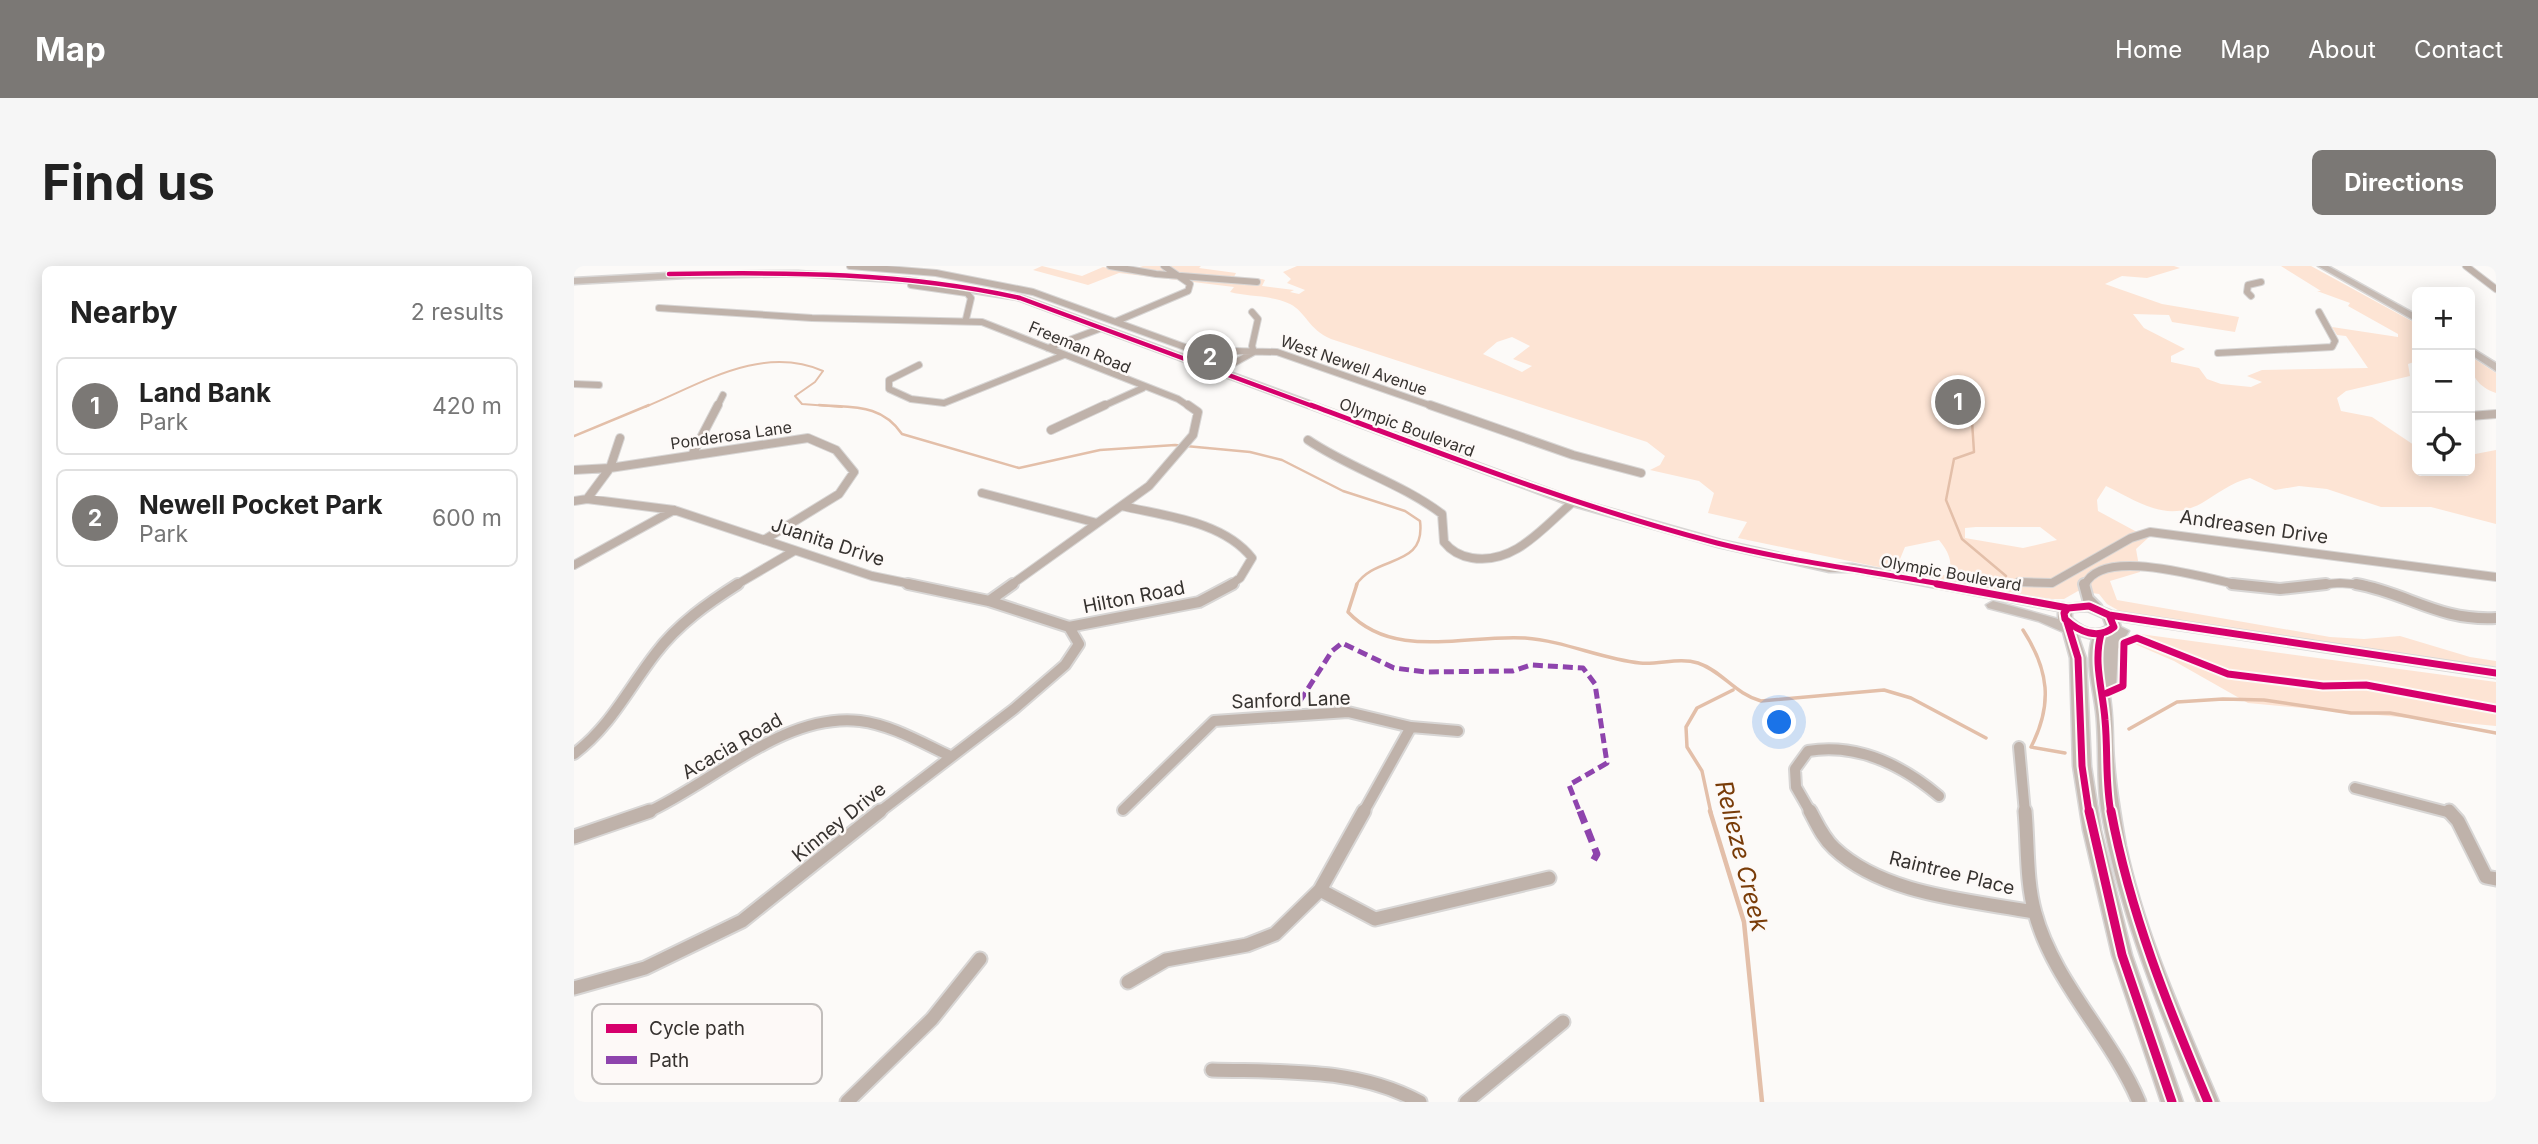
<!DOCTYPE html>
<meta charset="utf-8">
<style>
:root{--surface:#fff;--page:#f6f6f6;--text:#222;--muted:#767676;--line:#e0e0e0;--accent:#7b7875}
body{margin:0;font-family:Inter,sans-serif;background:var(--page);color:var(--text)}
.controls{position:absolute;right:21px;top:21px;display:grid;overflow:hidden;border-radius:10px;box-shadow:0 4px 18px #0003}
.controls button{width:63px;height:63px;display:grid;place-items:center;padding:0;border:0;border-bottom:2px solid var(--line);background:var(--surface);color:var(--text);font:35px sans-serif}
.you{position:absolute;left:1206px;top:457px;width:24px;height:24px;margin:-18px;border:5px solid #fff;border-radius:50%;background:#1a73e8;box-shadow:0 0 0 10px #1a73e833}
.badge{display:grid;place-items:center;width:46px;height:46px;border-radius:50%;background:var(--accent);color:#fff;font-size:23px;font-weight:700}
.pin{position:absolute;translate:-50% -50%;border:4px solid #fff;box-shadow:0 2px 7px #0006}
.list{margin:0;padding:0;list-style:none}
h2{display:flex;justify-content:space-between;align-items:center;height:91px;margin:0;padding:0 28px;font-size:30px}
h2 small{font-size:23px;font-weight:400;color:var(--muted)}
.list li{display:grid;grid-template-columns:46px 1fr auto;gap:21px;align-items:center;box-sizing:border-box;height:98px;margin:0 14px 14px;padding:0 14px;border:2px solid var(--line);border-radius:10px}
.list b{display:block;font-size:26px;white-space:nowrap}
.list p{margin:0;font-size:23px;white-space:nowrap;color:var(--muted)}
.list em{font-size:23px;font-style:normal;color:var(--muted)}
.icon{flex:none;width:38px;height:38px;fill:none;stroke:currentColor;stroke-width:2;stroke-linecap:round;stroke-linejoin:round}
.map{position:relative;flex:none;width:1922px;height:836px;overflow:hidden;border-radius:10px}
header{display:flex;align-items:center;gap:42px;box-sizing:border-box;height:98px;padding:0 35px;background:var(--accent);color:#fff}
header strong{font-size:33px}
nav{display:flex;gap:38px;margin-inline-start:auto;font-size:24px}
.intro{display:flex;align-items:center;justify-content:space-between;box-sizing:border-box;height:168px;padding:0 42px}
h1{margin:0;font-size:49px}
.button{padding:18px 32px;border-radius:10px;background:var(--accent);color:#fff;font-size:24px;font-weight:700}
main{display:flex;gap:42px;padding:0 42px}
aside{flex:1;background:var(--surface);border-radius:10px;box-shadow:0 4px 18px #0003}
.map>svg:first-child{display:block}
</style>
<header>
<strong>Map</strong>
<nav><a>Home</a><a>Map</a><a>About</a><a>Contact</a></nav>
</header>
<div class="intro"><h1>Find us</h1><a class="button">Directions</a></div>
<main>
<aside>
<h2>Nearby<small>2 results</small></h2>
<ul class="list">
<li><span class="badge">1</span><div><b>Land Bank</b><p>Park</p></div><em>420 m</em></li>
<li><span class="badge">2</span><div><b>Newell Pocket Park</b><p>Park</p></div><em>600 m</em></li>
</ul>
</aside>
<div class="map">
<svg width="1922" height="836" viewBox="0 0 1922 836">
<rect width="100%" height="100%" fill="#fcfaf8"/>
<!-- green -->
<path fill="#fde4d4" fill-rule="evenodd" d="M468,0L508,10L529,1L553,5L569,0H627L625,2L662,7L660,11L688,13L691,14L688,20L720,24L716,26L725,28L731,24L713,17L717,13L709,6L723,0H1600L1606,2L1573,12L1548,10L1531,18L1588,38L1665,51L1661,66L1598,56L1595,49L1559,48L1570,62L1611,83L1597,90V96L1625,102L1633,113L1647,118L1677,121L1688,116L1673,110L1688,104L1794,102L1772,70L1763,69L1758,61L1824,71V68L1774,40L1776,37L1743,25H1747L1707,0H1737L1843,58V95L1834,98L1836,110L1772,125L1763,132L1767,145L1798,151L1843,181V205H1896V189L1922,184V258L1857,241H1807L1753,223L1725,220L1701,224L1676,212C1656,217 1645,227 1628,237C1592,257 1565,236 1532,220L1523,234L1524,245L1574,272L1562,283L1566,306L1536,315L1543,334L1756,371L1790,373L1826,370L1896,391L1922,395V401L1549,347L1533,338L1525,328L1504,325L1490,333H1478L1415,324L1164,272L1173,256L1134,247L1140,227L1125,215L1076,204L1086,199L1091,190L1073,176L757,73C734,63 732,46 716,38C698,29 675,31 656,26L660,21L545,7L514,19L459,4ZM938,71L956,80L939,93L958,100L948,106L909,88L923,76ZM1402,261H1466L1483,274L1449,282L1391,272V262ZM1365,274C1374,285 1380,296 1374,310L1347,304L1326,293L1331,281Z
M1896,90L1922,107V127C1904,121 1896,109 1896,90Z
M1566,368L1922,416V460L1674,437L1600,395L1547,372Z"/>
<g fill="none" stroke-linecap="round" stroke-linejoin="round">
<!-- stream-far3 -->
<path stroke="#e3bfa9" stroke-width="2" d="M1370,130L1382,141
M71,141C127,118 188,78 249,105L241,116L221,130L228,138L268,141"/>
<!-- stream-far2 -->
<path stroke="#e3bfa9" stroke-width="2.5" d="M245,139C278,142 307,137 328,168L445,202L526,184L601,179L676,186L708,194L769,225L831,245L846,255C852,303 802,288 782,319
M1380,139L1398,155L1400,186L1380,193L1372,234L1388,273L1432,310
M0,170L75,139"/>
<!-- stream-far1 -->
<path stroke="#e3bfa9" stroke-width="3.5" d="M783,318L774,346C820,395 892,368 951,372C991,375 1027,393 1066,397C1085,399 1105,391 1124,397C1148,405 1161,428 1187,435L1310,424L1337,432L1412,472
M1449,364C1475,404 1479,438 1457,481L1491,487
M1555,463L1603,436L1649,433L1690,434L1777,447H1816L1922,467
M1137,547L1128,505L1113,481L1112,461L1123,442L1159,424"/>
<!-- stream -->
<path stroke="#e3bfa9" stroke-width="4.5" d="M1136,545L1170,656L1188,836"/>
<defs>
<path id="street-far3" d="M276,0L362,7L459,26L619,84L703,86L861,141
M536,0L582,8L683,16
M1892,0L1922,23
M337,19L393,27L397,32L392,53
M1677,30L1673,26L1674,19L1687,16
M85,42L238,52L408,56L604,133L616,141
M543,55L614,25L616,18L590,0
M474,82L525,63
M1644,87L1758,81L1761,75L1745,46
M345,99L315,114V123L337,133L370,137L490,89
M644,106L680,86L678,80L684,53L678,46
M0,118L25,119
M143,141L149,129
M527,141L569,122"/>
<path id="street-far2" d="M856,139L999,189L1067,207
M1896,150L1922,148
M477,164L531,139
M734,174C777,203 827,217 868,248L870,276C877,285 886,290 898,292C941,299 969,261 999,236
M119,187L144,139
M0,204L36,202L234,172L262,184L280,206L265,228L190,274
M408,227L523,257
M13,233L36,202L46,172
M0,235L13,233L100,244L298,310L342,319
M548,240C591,250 649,255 678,292L666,312L656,319
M0,299L100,244
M1445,316L1478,317L1557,272L1576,266L1922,311
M162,319L220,285
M437,319L575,220L619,169L624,146L614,139
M1511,319C1528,279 1635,314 1667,319
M1739,319L1766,317L1791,319"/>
<path id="street-far1" d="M334,318L415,335L495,361
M1510,318L1514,333L1523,342
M1658,318L1706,323L1752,318
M1782,318C1834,327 1864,355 1922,352
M415,335L439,318
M495,361L625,336L659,318
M1445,481L1451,547
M0,488C37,460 54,423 82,387C104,358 134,337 164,318
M1781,522L1877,547
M549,544L640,455L774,446L837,461L884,465
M72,547C139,517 210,446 286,455C318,459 348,477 376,490
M304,547L440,443L491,399L505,378L495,361
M789,547L837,461
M1237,547L1222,521L1221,503L1234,485C1284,477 1327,498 1365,530"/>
<path id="street" d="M1236,545C1243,558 1249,572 1260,582C1310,629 1395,634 1460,646
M1451,545C1454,578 1452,616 1461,647C1479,715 1538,771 1565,836
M1875,545L1884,555L1912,611L1922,613
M0,571L76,545
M746,624L801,653L975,612
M554,716L592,694L673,679L701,668L746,624L790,545
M0,722L71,702L168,655L306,545
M638,804C709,806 781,801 846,836
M273,836L358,753L406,693
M892,836L989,756"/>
<path id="secondary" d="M1744,0H1754L1843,49V56Z
M224,5L336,12L449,30L1003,233L1147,274L1255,298H1278L1494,338L1515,336L1538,345L1922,402V412L1545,355L1547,361L1555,365L1544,383L1542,421L1535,426C1540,449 1538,472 1540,495C1542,524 1547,552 1552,580C1571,669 1610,753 1645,836H1623C1584,740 1544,645 1527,542C1523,514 1525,486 1523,457C1522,429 1510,400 1518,373L1504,369L1512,392L1517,500L1527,564L1558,689L1609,836H1587L1538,689L1509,564L1499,500L1496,392L1489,366L1464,355L1414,342L1412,339L1419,335L1484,353V345L1278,306H1255L1144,281L995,239L444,34L336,17L224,10L112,12L0,18V12L112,6ZM1513,345L1529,352L1532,360C1520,368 1508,361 1498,352V346Z
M1896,81L1922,97V105L1896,88Z"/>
</defs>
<!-- street-far3 casing -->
<use href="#street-far3" stroke="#d8d6d5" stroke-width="8"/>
<!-- street-far2 casing -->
<use href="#street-far2" stroke="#d8d6d5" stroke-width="10"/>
<!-- street-far1 casing -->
<use href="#street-far1" stroke="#d8d6d5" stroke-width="14"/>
<!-- street casing -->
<use href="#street" stroke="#d8d6d5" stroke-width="17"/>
<!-- secondary casing -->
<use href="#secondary" stroke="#d8d6d5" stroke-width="3"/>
<!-- street-far3 -->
<use href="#street-far3" stroke="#bfb2aa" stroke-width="6"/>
<!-- street-far2 -->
<use href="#street-far2" stroke="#bfb2aa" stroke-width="8"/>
<!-- street-far1 -->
<use href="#street-far1" stroke="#bfb2aa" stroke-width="10"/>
<!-- street -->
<use href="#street" stroke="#bfb2aa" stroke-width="13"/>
<!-- secondary -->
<use href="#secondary" fill="#c6bbb4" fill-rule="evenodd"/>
<!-- quiet-far1 -->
<path stroke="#8e44ad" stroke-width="5" stroke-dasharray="10 5" stroke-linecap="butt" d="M726,435L758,385L768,377L820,402L852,406L939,405L957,399L1009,402L1021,418L1033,497L995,519L1006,547"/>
<!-- quiet -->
<path stroke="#8e44ad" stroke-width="7" stroke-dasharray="13 7" stroke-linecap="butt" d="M1006,545L1023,588L1019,595"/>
<defs>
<path id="cycleway-far3" d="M95,8C214,6 330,6 446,32L741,141"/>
<path id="cycleway-far2" d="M737,139C871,189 1004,241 1143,277C1219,296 1296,305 1372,319"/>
<path id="cycleway-far1" d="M1363,318L1494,342
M1515,340L1535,349L1540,361C1524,374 1505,366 1491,353L1490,347L1494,342Z
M1535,349L1922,407
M1493,356L1504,392L1508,500L1515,547
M1527,368C1519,397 1529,425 1531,454C1534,485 1531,516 1537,547
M1533,427L1549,420L1550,377L1563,372L1654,408L1749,420L1792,419L1922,443"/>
<path id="cycleway" d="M1515,545L1548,689L1598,836
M1537,545C1556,647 1594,741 1634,836"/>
</defs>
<!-- cycleway-far3 casing -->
<use href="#cycleway-far3" stroke="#fdf9f7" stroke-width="7"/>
<!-- cycleway-far2 casing -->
<use href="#cycleway-far2" stroke="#fdf9f7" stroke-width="9"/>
<!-- cycleway-far1 casing -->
<use href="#cycleway-far1" stroke="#fdf9f7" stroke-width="11"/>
<!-- cycleway casing -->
<use href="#cycleway" stroke="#fdf9f7" stroke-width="13"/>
<!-- cycleway-far3 -->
<use href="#cycleway-far3" stroke="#d6006c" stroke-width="4.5"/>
<!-- cycleway-far2 -->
<use href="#cycleway-far2" stroke="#d6006c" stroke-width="5"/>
<!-- cycleway-far1 -->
<use href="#cycleway-far1" stroke="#d6006c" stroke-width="7"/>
<!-- cycleway -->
<use href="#cycleway" stroke="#d6006c" stroke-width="9"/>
</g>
<g text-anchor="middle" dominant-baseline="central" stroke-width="5" stroke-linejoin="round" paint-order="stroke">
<!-- far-street labels -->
<g font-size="16" fill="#36322f" stroke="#fdf9f7">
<text transform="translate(506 81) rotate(23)">Freeman Road</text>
<text transform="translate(780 99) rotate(19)">West Newell Avenue</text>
<text transform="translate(833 161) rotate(20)">Olympic Boulevard</text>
<text transform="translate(157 169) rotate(-8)">Ponderosa Lane</text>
<text transform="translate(1377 307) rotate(10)">Olympic Boulevard</text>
</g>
<!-- street labels -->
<g font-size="19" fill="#36322f" stroke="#fdf9f7">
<text transform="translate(1680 261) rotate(8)">Andreasen Drive</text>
<text transform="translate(254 276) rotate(18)">Juanita Drive</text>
<text transform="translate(560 331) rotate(-11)">Hilton Road</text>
<text transform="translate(717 434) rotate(-2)">Sanford Lane</text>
<text transform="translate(158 480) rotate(-30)">Acacia Road</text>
<text transform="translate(265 556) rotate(-39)">Kinney Drive</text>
<text transform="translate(1378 607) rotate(14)">Raintree Place</text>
</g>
<!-- near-water labels -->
<g font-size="24" font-style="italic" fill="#793c08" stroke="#fdf9f7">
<text transform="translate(1168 590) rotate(76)">Relieze Creek</text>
</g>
</g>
<!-- legend -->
<rect x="18" y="738" width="230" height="80" rx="10" fill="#fdf9f7" stroke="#c1bdbb" stroke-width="2"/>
<rect x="32" y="758" width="31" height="9" fill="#d6006c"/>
<rect x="32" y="790" width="31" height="8" fill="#8e44ad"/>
<g font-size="19" fill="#36322f">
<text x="75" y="769">Cycle path</text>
<text x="75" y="801">Path</text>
</g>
</svg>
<div class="controls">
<button>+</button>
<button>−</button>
<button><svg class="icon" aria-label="locate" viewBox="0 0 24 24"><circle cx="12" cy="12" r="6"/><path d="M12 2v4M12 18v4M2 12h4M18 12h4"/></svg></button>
</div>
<div class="you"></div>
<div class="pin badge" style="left:1384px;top:136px">1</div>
<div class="pin badge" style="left:636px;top:91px">2</div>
</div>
</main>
